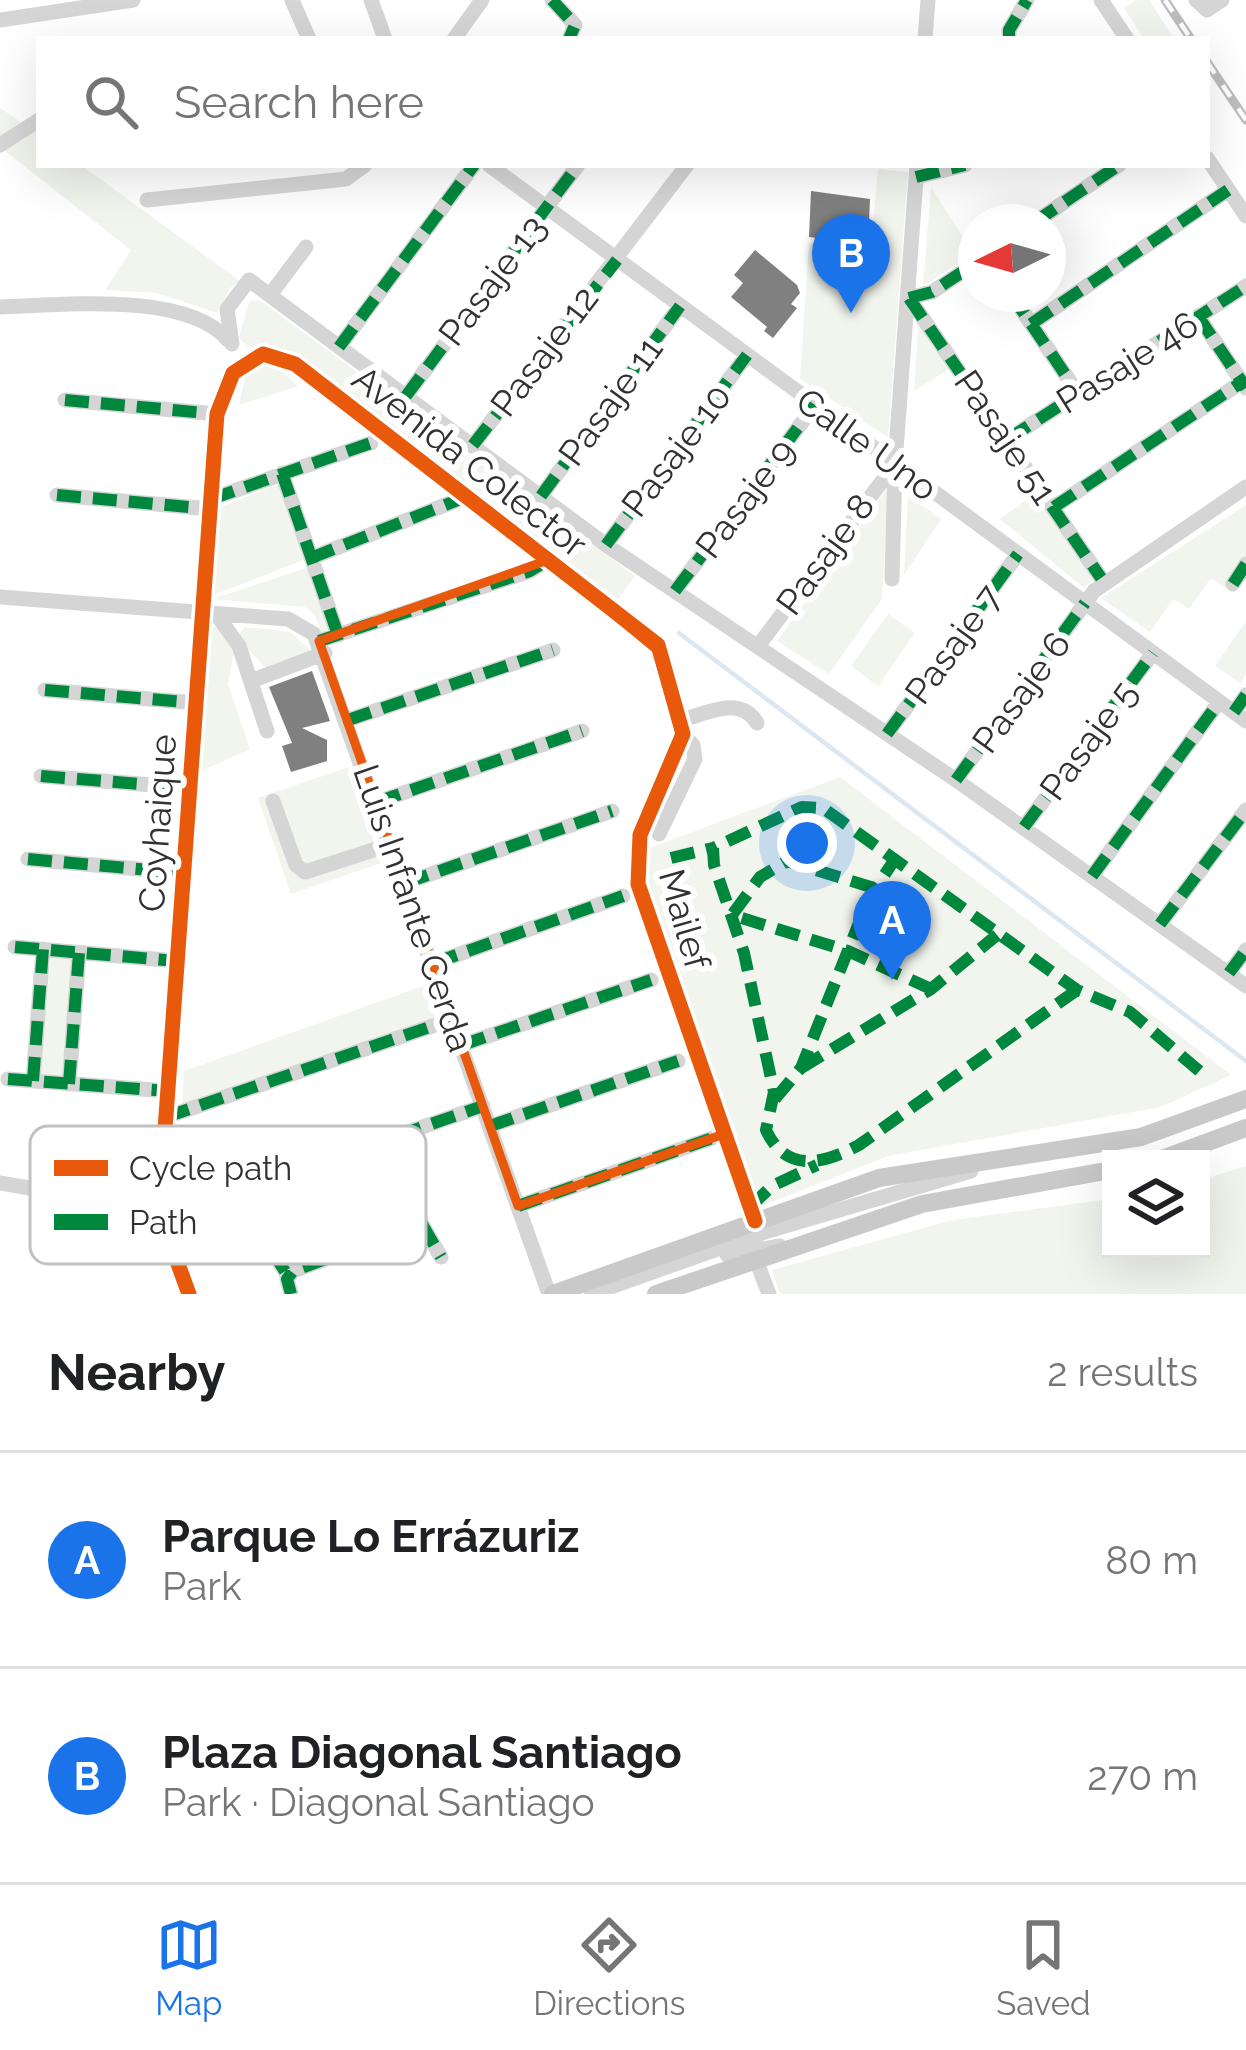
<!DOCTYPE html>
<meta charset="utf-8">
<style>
:root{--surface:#fff;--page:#f6f6f6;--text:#202124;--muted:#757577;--line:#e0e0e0;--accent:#1a73e8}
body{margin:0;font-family:Raleway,sans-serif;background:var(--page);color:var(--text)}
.controls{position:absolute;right:36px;bottom:36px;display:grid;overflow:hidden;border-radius:0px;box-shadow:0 12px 48px #0002}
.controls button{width:108px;height:108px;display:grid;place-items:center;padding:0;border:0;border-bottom:3px solid var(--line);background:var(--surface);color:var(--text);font:60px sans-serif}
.compass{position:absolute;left:958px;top:204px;width:108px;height:108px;border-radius:50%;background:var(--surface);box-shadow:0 12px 48px #0002;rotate:265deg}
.you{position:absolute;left:807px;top:843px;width:42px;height:42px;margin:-30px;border:9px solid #fff;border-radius:50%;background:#1a73e8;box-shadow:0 0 0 18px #1a73e833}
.badge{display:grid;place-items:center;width:78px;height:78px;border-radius:50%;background:var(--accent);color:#fff;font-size:39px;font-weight:700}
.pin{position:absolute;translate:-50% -99px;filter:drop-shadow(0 3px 6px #0008)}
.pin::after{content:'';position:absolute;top:63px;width:42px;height:36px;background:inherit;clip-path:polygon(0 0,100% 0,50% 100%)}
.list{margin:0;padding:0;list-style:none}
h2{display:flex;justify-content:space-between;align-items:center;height:156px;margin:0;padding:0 48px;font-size:51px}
h2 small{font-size:39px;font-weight:400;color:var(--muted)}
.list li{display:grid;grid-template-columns:78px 1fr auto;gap:36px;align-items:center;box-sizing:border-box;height:216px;padding:0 48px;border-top:3px solid var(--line)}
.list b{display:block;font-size:45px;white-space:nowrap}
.list p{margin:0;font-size:39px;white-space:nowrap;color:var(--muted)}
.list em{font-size:39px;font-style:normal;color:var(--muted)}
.icon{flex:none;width:66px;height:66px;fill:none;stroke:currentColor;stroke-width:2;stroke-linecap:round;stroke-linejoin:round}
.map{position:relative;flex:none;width:1246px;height:1294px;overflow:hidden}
.search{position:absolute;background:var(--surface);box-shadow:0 12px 48px #0002;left:36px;right:36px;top:36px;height:132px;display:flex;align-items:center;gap:30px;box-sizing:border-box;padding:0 42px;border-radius:0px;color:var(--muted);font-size:45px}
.sheet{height:588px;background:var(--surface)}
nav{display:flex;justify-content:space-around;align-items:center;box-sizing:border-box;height:168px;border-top:3px solid var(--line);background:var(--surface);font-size:33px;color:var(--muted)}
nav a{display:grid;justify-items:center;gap:6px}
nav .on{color:var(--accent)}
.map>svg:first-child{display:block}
</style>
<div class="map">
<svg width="1246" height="1294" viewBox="0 0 1246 1294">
<rect width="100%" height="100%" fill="#fff"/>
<!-- green -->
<path fill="#f1f5ee" d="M1136,0H1149L1174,39H1144L1124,8Z
M0,108L39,134V165H81L240,281L230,288L217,313L157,293L105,290L131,250L0,147Z
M878,169L908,172L888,437L800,379L809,243L871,247Z
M931,187L974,254L923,286Z
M259,300L635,576L618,599L285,349L249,347L239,338L249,302Z
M919,316L949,369L914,391Z
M263,366L278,368L298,386L239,405L246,372Z
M281,483L306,559L211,596L218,508Z
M888,487L882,599L829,674L777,641Z
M1036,493L1098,576L1084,588L1000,519Z
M908,496L941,519L904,575Z
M1246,505V572L1232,592L1211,578L1189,609L1173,599L1150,632L1101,598Z
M309,567L334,633L324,637L314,614L305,607L212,599Z
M888,614L915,633L878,686L851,666Z
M1246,621V675L1240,683L1215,666Z
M215,626L235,646L228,684L250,749L199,772L208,633Z
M244,627L290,632L313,652L266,668L237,638Z
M349,767L381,863L291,894L258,798Z
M840,777L1231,1075L1161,1107L888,1156L757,1208L645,886L644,850Z
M51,954L75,957L64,1076L40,1074Z
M426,985L440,1021L182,1110L184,1071Z
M1246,1166V1294H780L772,1270L952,1220L1111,1199V1249H1201V1180Z"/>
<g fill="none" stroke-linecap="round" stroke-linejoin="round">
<!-- stream -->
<path stroke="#dce7f1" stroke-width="4.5" d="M679,633L1246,1061"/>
</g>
<!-- building -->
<path fill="#808080" d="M811,191L870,199L868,244L809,237Z
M755,250L797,285L800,293L791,304L797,308L773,338L764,331L767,327L731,297L743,283L734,275Z
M312,671L330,721L302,728L327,740V761L291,772L282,746L292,743L269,687Z"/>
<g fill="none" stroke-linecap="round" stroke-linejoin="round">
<!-- minor -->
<path stroke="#d5d5d5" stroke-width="15" d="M292,0L309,39
M371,0L385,39
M552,0L575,25L569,39
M1101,0L1127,39
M1196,0L1207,10L1222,0
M0,20L133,0
M454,39L482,0
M925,39L928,0
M1009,39V30L1027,0
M0,145L39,120
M1207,158L1246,216
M489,165L1246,721
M916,177L965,165
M147,200L346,179L365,165
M1035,222L1119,165
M1011,294L1077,392
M270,295L306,247
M909,298L1101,578
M909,298L932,292L976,263
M0,307C61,305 186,291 228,340
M1198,316L1246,388
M1031,324L1228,190
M232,344L227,309L249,280L606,545L956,780L1246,986
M339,347L474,165
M406,396L578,165
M65,400L217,414
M1008,439L1246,286
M473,445L687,165
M282,473L338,635
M57,495L210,509
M541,496L680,306
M211,499L371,443
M1054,507L1242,382
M606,545L747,355
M311,558L468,496
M892,579L895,464L917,165
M1233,584L1246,564
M675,591L815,405
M0,597L288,619L314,634L549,1294
M217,615L239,646L267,731
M319,641L530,571L548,560
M758,646L895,464
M251,681L325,653
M45,690L196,703
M1234,712L1246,695
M348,720L553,650
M682,720C709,713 740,695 757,723
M887,734L1018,554
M41,776L190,788
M956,780L1094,591L1246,487
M273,801L296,865L305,872L392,844
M377,802L582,731
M1024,827L1153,653
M659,834L695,759L693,745L683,734
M28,859L183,873
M1092,876L1219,702
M405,883L612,811
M1160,924L1246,810
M15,947L177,961
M434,963L623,896
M1229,973L1246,950
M462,1045L651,980
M8,1079L167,1091
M33,1081L43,949
M69,1084L79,953
M166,1117L453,1019
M490,1126L678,1061
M0,1183L174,1213L483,1106
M518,1206L724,1134
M422,1224L441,1257
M272,1251L288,1276
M727,1255L780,1246
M756,1260L769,1294
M189,1294L159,1212L217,414L233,373L263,354L295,364L658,645L683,734L640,835L638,884L755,1221
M291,1294L287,1279L293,1271L422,1224L394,1137
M591,1294L768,1231L971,1171"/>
<!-- major -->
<path stroke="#c9c9c9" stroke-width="18" d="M1162,1159L1246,1128
M553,1294L879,1178L1141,1137L1246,1099
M656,1294L922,1204L1111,1170"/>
<defs>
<path id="rail" d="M1165,0L1191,39
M1207,62L1246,120"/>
</defs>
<!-- rail casing -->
<use href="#rail" stroke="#bdbdbd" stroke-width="9"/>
<!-- rail -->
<use href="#rail" stroke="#fff" stroke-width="4.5" stroke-dasharray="14" stroke-linecap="butt"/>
<!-- quiet -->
<path stroke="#00873e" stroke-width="12" stroke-dasharray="24 12" stroke-linecap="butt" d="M552,0L575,25L569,39
M1009,39V30L1027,0
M916,177L965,165
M1035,222L1119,165
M1011,294L1077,392
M909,298L1101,578
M909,298L932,292L976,263
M1198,316L1246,388
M1031,324L1228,190
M339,347L474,165
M406,396L578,165
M65,400L217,414
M1008,439L1246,286
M473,445L617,260
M282,473L338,635
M57,495L210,509
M541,496L680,306
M211,499L371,443
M1054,507L1242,382
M606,545L747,355
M311,558L468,496
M1233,584L1246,564
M675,591L815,405
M319,641L530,571L548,560
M45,690L196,703
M1234,712L1246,695
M348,720L553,650
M887,734L1018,554
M41,776L190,788
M956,780L1085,603
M377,802L582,731
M1024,827L1153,653
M671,858L713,848
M28,859L183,873
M1092,876L1219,702
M405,883L612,811
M874,888L787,861L760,877L732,915L848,951L931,989
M1160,924L1246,810
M15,947L177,961
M434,963L623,896
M1229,973L1246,950
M1077,990L859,1145C824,1164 786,1174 766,1130L774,1092L744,953L714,865L713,848L802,807L823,808L1077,990L1130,1012L1204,1075
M462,1045L651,980
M801,1068L931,989L997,935
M8,1079L167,1091
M33,1081L43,949
M69,1084L79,953
M775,1099L801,1068L869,898L895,859
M166,1117L453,1019
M490,1126L678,1061
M518,1206L724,1134
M750,1207L772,1186L817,1165
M159,1212H179L483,1106
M422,1224L441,1257
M272,1251L288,1276
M291,1294L287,1279L293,1271L422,1224L394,1137"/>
<defs>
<path id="cycleway" d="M189,1294L159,1212L217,414L233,373L263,354L295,364L658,645L683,734L640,835L638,884L755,1221"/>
</defs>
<!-- cycleway casing -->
<use href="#cycleway" stroke="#fff" stroke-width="22"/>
<!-- cycleway -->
<use href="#cycleway" stroke="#e8590c" stroke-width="15"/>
</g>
<!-- marked area -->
<path fill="none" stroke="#e8590c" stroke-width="9" stroke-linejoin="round" d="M548,560L662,654L683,734L640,835L638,884L724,1134L518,1206L319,641Z"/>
<g text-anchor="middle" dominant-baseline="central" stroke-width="12" stroke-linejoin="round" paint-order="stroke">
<!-- street labels -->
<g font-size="36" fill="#313131" stroke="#fff">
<text transform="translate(492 280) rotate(-53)">Pasaje 13</text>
<text transform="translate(544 351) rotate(-53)">Pasaje 12</text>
<text transform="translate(1127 362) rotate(-32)">Pasaje 46</text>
<text transform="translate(610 401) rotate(-54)">Pasaje 11</text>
<text transform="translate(1006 437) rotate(56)">Pasaje 51</text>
<text transform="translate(867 444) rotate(36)">Calle Uno</text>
<text transform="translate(676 450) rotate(-53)">Pasaje 10</text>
<text transform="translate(470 461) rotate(38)">Avenida Colector</text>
<text transform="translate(745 498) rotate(-53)">Pasaje 9</text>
<text transform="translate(825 554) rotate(-54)">Pasaje 8</text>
<text transform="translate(953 644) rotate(-54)">Pasaje 7</text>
<text transform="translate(1021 692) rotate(-54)">Pasaje 6</text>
<text transform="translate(1088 740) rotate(-54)">Pasaje 5</text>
<text transform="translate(157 823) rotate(-86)">Coyhaique</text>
<text transform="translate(414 908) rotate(71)">Luis Infante Cerda</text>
<text transform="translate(685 919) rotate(74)">Mailef</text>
</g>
</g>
<!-- legend -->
<rect x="30" y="1126" width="396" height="138" rx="18" fill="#fff" stroke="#c1c1c1" stroke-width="3"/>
<rect x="54" y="1160" width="54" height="16" fill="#e8590c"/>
<rect x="54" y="1214" width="54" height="16" fill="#00873e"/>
<g font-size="33" fill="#313131">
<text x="129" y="1180">Cycle path</text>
<text x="129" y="1234">Path</text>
</g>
</svg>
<div class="controls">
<button><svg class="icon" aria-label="layers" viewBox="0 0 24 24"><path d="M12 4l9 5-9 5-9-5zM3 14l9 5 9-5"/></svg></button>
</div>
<svg class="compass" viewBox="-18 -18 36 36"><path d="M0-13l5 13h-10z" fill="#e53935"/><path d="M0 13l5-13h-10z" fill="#757577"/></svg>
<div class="you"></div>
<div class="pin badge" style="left:892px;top:980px">A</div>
<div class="pin badge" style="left:851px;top:313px">B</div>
<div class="search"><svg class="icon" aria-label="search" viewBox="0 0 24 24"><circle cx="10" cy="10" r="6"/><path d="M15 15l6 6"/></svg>Search here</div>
</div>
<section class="sheet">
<h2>Nearby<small>2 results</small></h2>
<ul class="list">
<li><span class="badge">A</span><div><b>Parque Lo Errázuriz</b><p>Park</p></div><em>80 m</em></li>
<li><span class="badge">B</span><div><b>Plaza Diagonal Santiago</b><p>Park · Diagonal Santiago</p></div><em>270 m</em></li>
</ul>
</section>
<nav>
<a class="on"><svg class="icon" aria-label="map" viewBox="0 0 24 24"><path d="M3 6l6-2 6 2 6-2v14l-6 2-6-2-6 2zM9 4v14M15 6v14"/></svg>Map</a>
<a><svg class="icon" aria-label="directions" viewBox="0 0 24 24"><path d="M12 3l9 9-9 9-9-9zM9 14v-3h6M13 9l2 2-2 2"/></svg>Directions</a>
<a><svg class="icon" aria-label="saved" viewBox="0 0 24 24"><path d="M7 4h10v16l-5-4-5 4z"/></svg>Saved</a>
</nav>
